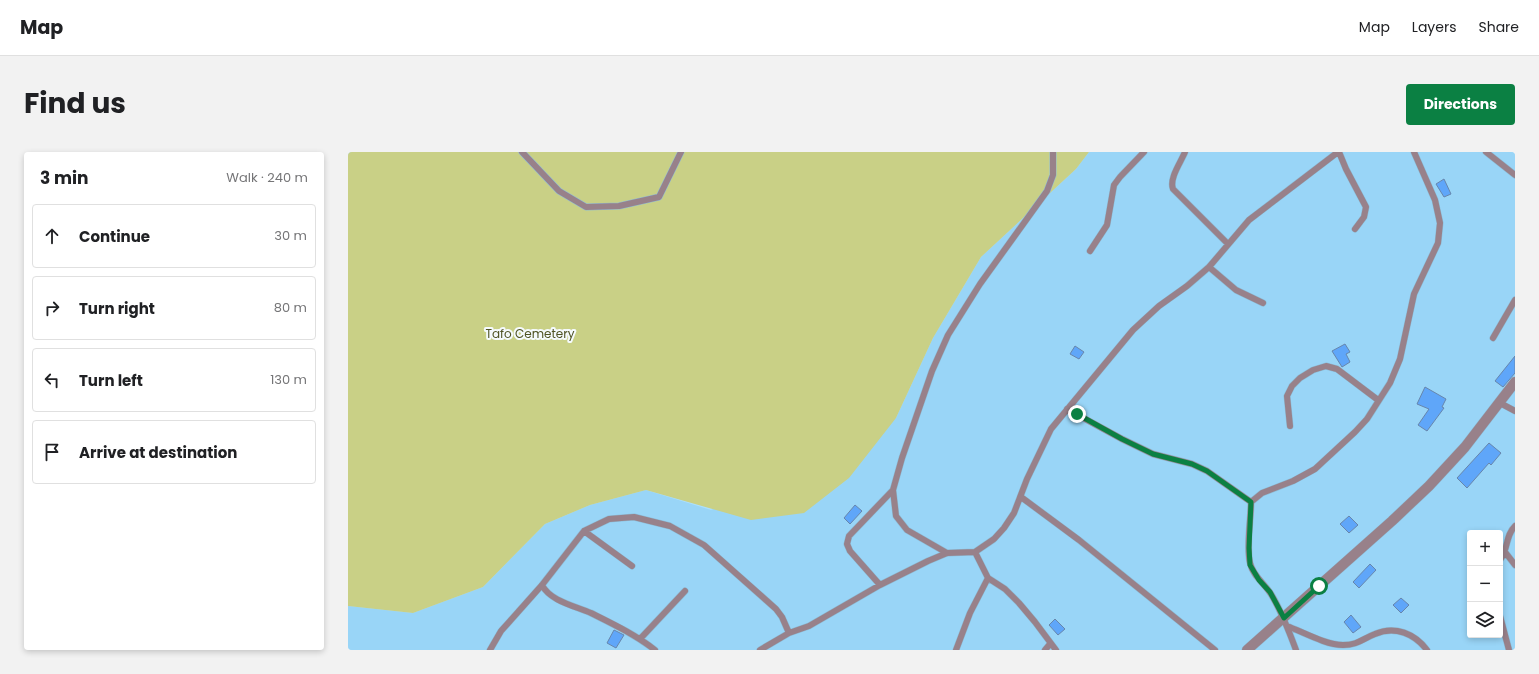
<!DOCTYPE html>
<meta charset="utf-8">
<style>
:root{--surface:#fff;--page:#f2f2f2;--text:#202124;--muted:#757577;--line:#e0e0e0;--accent:#0b8043}
body{margin:0;font-family:Poppins,sans-serif;background:var(--page);color:var(--text)}
.controls{position:absolute;right:12px;bottom:12px;display:grid;overflow:hidden;border-radius:4px;box-shadow:0 2px 6px #0003}
.controls button{width:36px;height:36px;display:grid;place-items:center;padding:0;border:0;border-bottom:1px solid var(--line);background:var(--surface);color:var(--text);font:20px sans-serif}
.stop{position:absolute;width:12px;height:12px;margin:-9px;border:3px solid #0b8043;border-radius:50%;background:#fff}
.stop.end{background:#0b8043;border-color:#fff;box-shadow:0 1px 4px #0008}
.list{margin:0;padding:0;list-style:none}
h2{display:flex;justify-content:space-between;align-items:center;height:52px;margin:0;padding:0 16px;font-size:17px}
h2 small{font-size:13px;font-weight:400;color:var(--muted)}
.list li{display:grid;grid-template-columns:26px 1fr auto;gap:12px;align-items:center;box-sizing:border-box;height:64px;margin:0 8px 8px;padding:0 8px;border:1px solid var(--line);border-radius:4px}
.list b{display:block;font-size:15px;white-space:nowrap}
.list em{font-size:13px;font-style:normal;color:var(--muted)}
.icon{flex:none;width:22px;height:22px;fill:none;stroke:currentColor;stroke-width:2;stroke-linecap:round;stroke-linejoin:round}
.map{position:relative;flex:none;width:1167px;height:498px;overflow:hidden;border-radius:4px}
header{display:flex;align-items:center;gap:24px;box-sizing:border-box;height:56px;padding:0 20px;background:var(--surface);border-bottom:1px solid var(--line)}
header strong{font-size:19px}
nav{display:flex;gap:22px;margin-inline-start:auto;font-size:14px}
.intro{display:flex;align-items:center;justify-content:space-between;box-sizing:border-box;height:96px;padding:0 24px}
h1{margin:0;font-size:28px}
.button{padding:10px 18px;border-radius:4px;background:var(--accent);color:#fff;font-size:14px;font-weight:700}
main{display:flex;gap:24px;padding:0 24px}
aside{flex:1;background:var(--surface);border-radius:4px;box-shadow:0 2px 6px #0003}
.map>svg:first-child{display:block}
</style>
<header>
<strong>Map</strong>
<nav><a>Map</a><a>Layers</a><a>Share</a></nav>
</header>
<div class="intro"><h1>Find us</h1><a class="button">Directions</a></div>
<main>
<aside>
<h2>3 min<small>Walk · 240 m</small></h2>
<ul class="list">
<li><svg class="icon" aria-label="ahead" viewBox="0 0 24 24"><path d="M12 20V5M6 11l6-6 6 6"/></svg><div><b>Continue</b></div><em>30 m</em></li>
<li><svg class="icon" aria-label="right" viewBox="0 0 24 24"><path d="M7 20v-9h11M14 6l5 5-5 5"/></svg><div><b>Turn right</b></div><em>80 m</em></li>
<li><svg class="icon" aria-label="left" viewBox="0 0 24 24"><path d="M17 20v-9H6M10 6l-5 5 5 5"/></svg><div><b>Turn left</b></div><em>130 m</em></li>
<li><svg class="icon" aria-label="arrive" viewBox="0 0 24 24"><path d="M6 21V4h12l-3 4 3 4H6"/></svg><div><b>Arrive at destination</b></div></li>
</ul>
</aside>
<div class="map">
<svg width="1167" height="498" viewBox="0 0 1167 498">
<rect width="100%" height="100%" fill="#ace0fe"/>
<!-- built -->
<path fill="#99d5f7" fill-rule="evenodd" d="M741,0H1167V498H0V454L65,461L135,435L197,372L242,353L298,338L363,358L548,266L585,186L633,105L728,17ZM1122,381H1152V483H1122Z"/>
<!-- green -->
<path fill="#c9d086" d="M0,0H741L728,17L633,105L585,186L548,266L501,326L456,361L403,368L298,338L242,353L197,372L135,435L65,461L0,454Z"/>
<!-- building -->
<path fill="#5fa6f9" stroke="#6786ac" d="M1096,27L1103,42L1096,45L1088,32Z
M997,192L1002,200L998,202L1002,210L994,215L984,199Z
M727,194L736,200L731,207L722,202Z
M1167,204V221L1155,235L1147,229Z
M1077,235L1098,247L1094,255L1096,256L1079,279L1070,273L1081,257L1069,252Z
M1141,291L1153,301L1143,313L1141,311L1119,336L1109,326Z
M507,353L514,359L502,372L496,366Z
M1001,364L1010,373L1001,381L992,372Z
M1022,412L1028,418L1011,436L1005,430Z
M1053,446L1061,453L1053,461L1045,453Z
M1003,463L1013,475L1005,481L996,470Z
M707,467L717,477L710,483L701,473Z
M266,478L276,483L268,496L259,491Z"/>
<g fill="none" stroke-linecap="round" stroke-linejoin="round">
<defs>
<path id="service" d="M174,0L211,39L238,55L271,54L311,45L333,0
M837,0C833,10 821,26 825,37L880,92
M991,0L998,17L1018,55L1016,65L1007,77
M1138,0L1167,23
M742,99L759,73L766,33L772,25L796,0
M861,115L888,138L915,151
M1145,186L1167,148
M1152,251L1167,259
M719,257L774,287L805,302L844,312L859,319L903,350
M942,274L939,244L944,234L952,226L965,218L978,214L989,217L1030,248
M673,345L731,388L867,498
M903,350L914,341L945,329L967,317L1007,280L1019,267L1042,231L1052,207L1066,142L1090,91L1092,71L1087,48L1066,0
M903,350C903,368 898,394 902,411C905,424 916,431 923,442C934,460 941,479 948,498
M236,379L284,414
M627,400L640,426L657,437L671,451L687,470L708,498
M1157,400L1167,413
M599,401L559,378L548,364L545,338L554,306L584,219L600,183L632,132L699,39L705,23V0
M1152,408C1161,396 1157,384 1167,374
M194,433C202,449 227,454 243,461C265,472 288,483 307,498
M532,433L502,399L499,392L501,384L545,338
M1152,464L1161,498
M939,474C955,480 978,493 995,493C1010,493 1014,487 1027,482C1047,473 1067,482 1079,498
M292,487L337,439
M142,498L153,479L194,433L236,379L261,367L286,365L322,374L356,393L428,457L434,465L441,481
M412,498L441,481L461,474L532,433L580,409L599,401L627,400L646,387L656,376L666,361L679,327L703,277L785,178L811,154L839,134L861,115L901,68L990,0
M608,498L622,461L640,426
M697,498L702,492"/>
<path id="minor" d="M899,498L1044,369L1081,334L1117,295L1167,230"/>
</defs>
<!-- service casing -->
<use href="#service" stroke="#8ebcd6" stroke-width="7"/>
<!-- minor casing -->
<use href="#minor" stroke="#8ebcd6" stroke-width="11"/>
<!-- service -->
<use href="#service" stroke="#98818a" stroke-width="6"/>
<!-- minor -->
<use href="#minor" stroke="#98818a" stroke-width="10"/>
</g>
<g fill="none" stroke-linecap="round" stroke-linejoin="round">
<!-- route -->
<path stroke="#0b8043" stroke-width="5" d="M729,262L774,287L805,302L844,312L859,319L903,350L901,396L902,413L911,428L922,440L936,466L971,434"/>
</g>
<g text-anchor="middle" dominant-baseline="central" stroke-width="4" stroke-linejoin="round" paint-order="stroke">
<!-- park labels -->
<g font-size="12" fill="#4f5324" stroke="#f5fafd">
<text x="182" y="181">Tafo Cemetery</text>
</g>
</g>
</svg>
<div class="controls">
<button>+</button>
<button>−</button>
<button><svg class="icon" aria-label="layers" viewBox="0 0 24 24"><path d="M12 4l9 5-9 5-9-5zM3 14l9 5 9-5"/></svg></button>
</div>
<div class="stop" style="left:971px;top:434px"></div>
<div class="stop end" style="left:729px;top:262px"></div>
</div>
</main>
